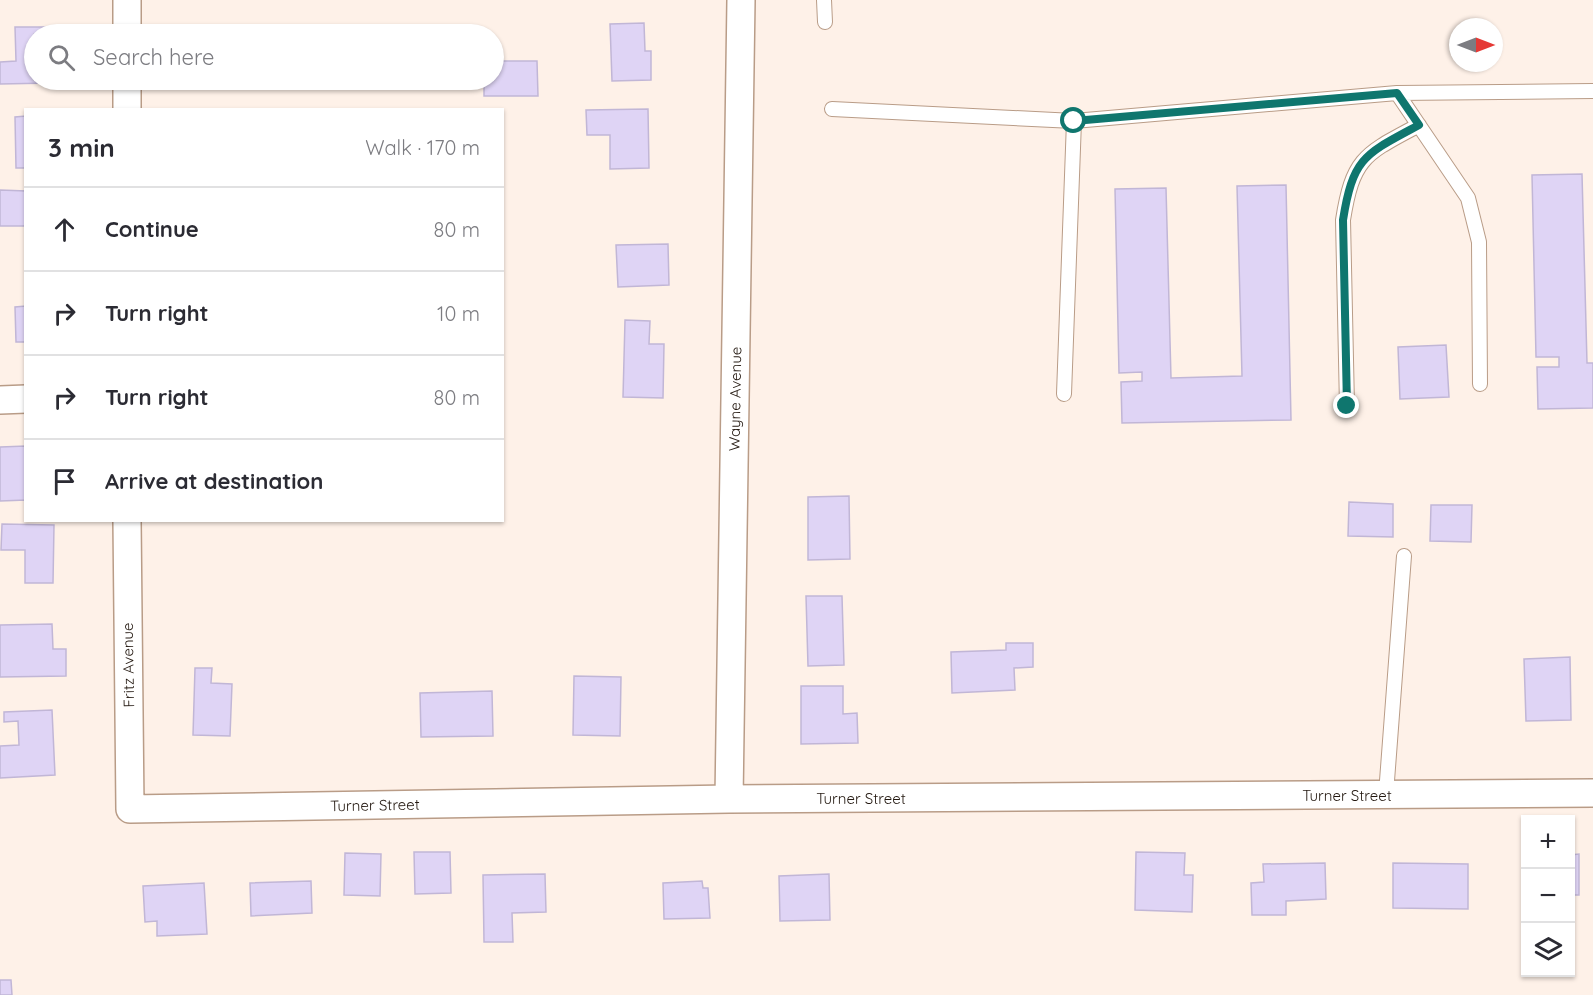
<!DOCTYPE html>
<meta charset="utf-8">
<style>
:root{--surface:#fff;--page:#f7f7f7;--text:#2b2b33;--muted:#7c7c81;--line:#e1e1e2}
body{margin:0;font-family:Quicksand,sans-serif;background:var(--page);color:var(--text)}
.controls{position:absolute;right:18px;bottom:18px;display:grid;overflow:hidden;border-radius:0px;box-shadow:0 2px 4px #0004}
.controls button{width:54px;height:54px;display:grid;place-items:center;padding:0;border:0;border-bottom:2px solid var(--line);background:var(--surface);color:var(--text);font:30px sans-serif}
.compass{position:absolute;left:1449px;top:18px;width:54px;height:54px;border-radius:50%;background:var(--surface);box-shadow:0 2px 4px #0004;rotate:90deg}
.stop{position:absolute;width:18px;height:18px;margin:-14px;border:4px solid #0f766e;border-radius:50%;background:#fff}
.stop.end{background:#0f766e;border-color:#fff;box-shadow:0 2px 6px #0008}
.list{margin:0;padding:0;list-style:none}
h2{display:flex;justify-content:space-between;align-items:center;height:78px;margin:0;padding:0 24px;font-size:26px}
h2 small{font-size:20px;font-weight:400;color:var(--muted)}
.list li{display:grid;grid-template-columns:39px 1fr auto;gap:18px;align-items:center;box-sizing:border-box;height:84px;padding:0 24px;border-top:2px solid var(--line)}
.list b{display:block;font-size:22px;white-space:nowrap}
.list em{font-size:20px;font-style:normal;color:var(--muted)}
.icon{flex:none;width:33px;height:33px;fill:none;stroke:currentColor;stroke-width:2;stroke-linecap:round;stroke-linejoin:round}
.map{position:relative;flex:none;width:1593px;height:995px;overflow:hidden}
.search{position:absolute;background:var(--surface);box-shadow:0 2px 4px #0004;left:24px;top:24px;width:480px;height:66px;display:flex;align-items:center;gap:15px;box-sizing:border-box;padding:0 21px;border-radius:33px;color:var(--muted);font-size:22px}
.panel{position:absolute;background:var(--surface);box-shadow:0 2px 4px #0004;left:24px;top:108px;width:480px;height:414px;border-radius:0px}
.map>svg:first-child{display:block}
</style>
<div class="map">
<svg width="1593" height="995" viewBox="0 0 1593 995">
<rect width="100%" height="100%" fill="#fef1e8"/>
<!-- building -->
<path fill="#dfd4f5" stroke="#c1b6d6" stroke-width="1.5" d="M644,23L645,51H651V80L612,81L610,24Z
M15,27H49V34H34V80H50V83L0,84V62L16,61Z
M494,61H537L538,96H484V80H494Z
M202,80H240V81L202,83Z
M648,109L649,168L610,169V135H587L586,110Z
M26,116V168H16L15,117Z
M1582,174L1587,363H1593V408L1538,409L1537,367H1559V357H1536L1532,175Z
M1286,185L1291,420L1122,423L1121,382L1142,381V372L1119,373L1115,189L1166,188L1171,378L1242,376L1237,186Z
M0,190L26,191V226H0Z
M668,244L669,285L618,287L616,245Z
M26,306V342H16L15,307Z
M625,320L650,321L649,344H664L663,398L623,397Z
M1446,345L1449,397L1400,399L1398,347Z
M26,446V500L0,501V447Z
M849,496L850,559L808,560V497Z
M1349,502L1393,504V537L1348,536Z
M1431,505H1472L1471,542L1430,541Z
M2,524L54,525L53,583H25V550H1Z
M806,596H842L844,665L808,666Z
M52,624L53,649H66V676L0,677V625Z
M1006,643H1033V667L1014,668L1015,690L952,693L951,652L1006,650Z
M1570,657L1571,720L1526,721L1524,659Z
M195,668H212L211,683L232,684L230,736L193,735Z
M574,676L621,677L620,736L573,735Z
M801,686H843V714L857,713L858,743L801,744Z
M492,691L493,736L421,737L420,693Z
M52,710L55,775L0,778V746L19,745L18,721L4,722V712Z
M414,852H450L451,893L415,894Z
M1136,852L1185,853L1184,875H1193L1192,912L1135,910Z
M345,853L381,854L380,896L344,895Z
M1579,854V895H1570V855Z
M1325,863L1326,899L1286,901V915H1252L1251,883L1264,882L1263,864Z
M1393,863L1468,864V909L1393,908Z
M545,874L546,912L512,913L513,942H484L483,875Z
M829,874L830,920L780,921L779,876Z
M311,881L312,913L251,916L250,883Z
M702,881L703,888H708L710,918L664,919L663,883Z
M204,883L207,934L157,936V921L145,922L143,886Z
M0,980H11L12,995H0Z"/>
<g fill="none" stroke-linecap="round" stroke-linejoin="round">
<defs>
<path id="service" d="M824,0L825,22
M1397,93L1468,198L1479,242L1480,384
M832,109L1074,121L1397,93L1593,91
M1064,394L1074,121
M1347,406L1343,220C1353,157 1365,154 1419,125
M1386,794L1404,556"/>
<path id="minor" d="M127,34V0
M127,110V80
M0,400L26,399
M127,520L130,809L729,799L1593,793
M729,799L741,0"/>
</defs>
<!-- service casing -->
<use href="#service" stroke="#b99c87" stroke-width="16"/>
<!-- minor casing -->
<use href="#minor" stroke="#b99c87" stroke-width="30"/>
<!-- service -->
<use href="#service" stroke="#fff" stroke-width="14"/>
<!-- minor -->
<use href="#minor" stroke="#fff" stroke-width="27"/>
</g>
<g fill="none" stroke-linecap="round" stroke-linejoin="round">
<!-- route -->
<path stroke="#0f766e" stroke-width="8" d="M1074,121L1397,93L1419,125C1365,154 1353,157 1343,220L1347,406"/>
</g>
<g text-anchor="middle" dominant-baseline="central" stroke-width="5" stroke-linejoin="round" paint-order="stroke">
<!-- street labels -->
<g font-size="15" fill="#22170f" stroke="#fff">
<text transform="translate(735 399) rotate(-89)">Wayne Avenue</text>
<text transform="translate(128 665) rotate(-91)">Fritz Avenue</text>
<text x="1347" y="795">Turner Street</text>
<text x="861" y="798">Turner Street</text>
<text transform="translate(375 805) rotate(-1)">Turner Street</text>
</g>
</g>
</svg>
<div class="controls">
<button>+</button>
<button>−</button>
<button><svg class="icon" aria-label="layers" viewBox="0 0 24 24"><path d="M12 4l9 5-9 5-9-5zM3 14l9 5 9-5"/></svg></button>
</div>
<svg class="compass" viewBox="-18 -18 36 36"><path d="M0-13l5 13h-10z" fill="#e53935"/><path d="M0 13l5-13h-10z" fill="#7c7c81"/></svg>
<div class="stop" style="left:1074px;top:121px"></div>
<div class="stop end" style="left:1347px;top:406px"></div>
<div class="search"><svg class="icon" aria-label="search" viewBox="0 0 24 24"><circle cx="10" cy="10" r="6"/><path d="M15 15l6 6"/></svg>Search here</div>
<section class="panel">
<h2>3 min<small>Walk · 170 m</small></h2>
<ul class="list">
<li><svg class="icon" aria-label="ahead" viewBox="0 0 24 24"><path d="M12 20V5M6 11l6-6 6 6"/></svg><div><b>Continue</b></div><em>80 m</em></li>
<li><svg class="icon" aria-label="right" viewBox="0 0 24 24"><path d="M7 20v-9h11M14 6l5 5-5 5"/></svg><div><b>Turn right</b></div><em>10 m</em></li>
<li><svg class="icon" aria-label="right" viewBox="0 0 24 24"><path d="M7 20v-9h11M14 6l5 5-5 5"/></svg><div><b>Turn right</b></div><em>80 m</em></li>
<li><svg class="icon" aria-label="arrive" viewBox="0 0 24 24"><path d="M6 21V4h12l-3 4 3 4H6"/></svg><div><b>Arrive at destination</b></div></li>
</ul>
</section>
</div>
